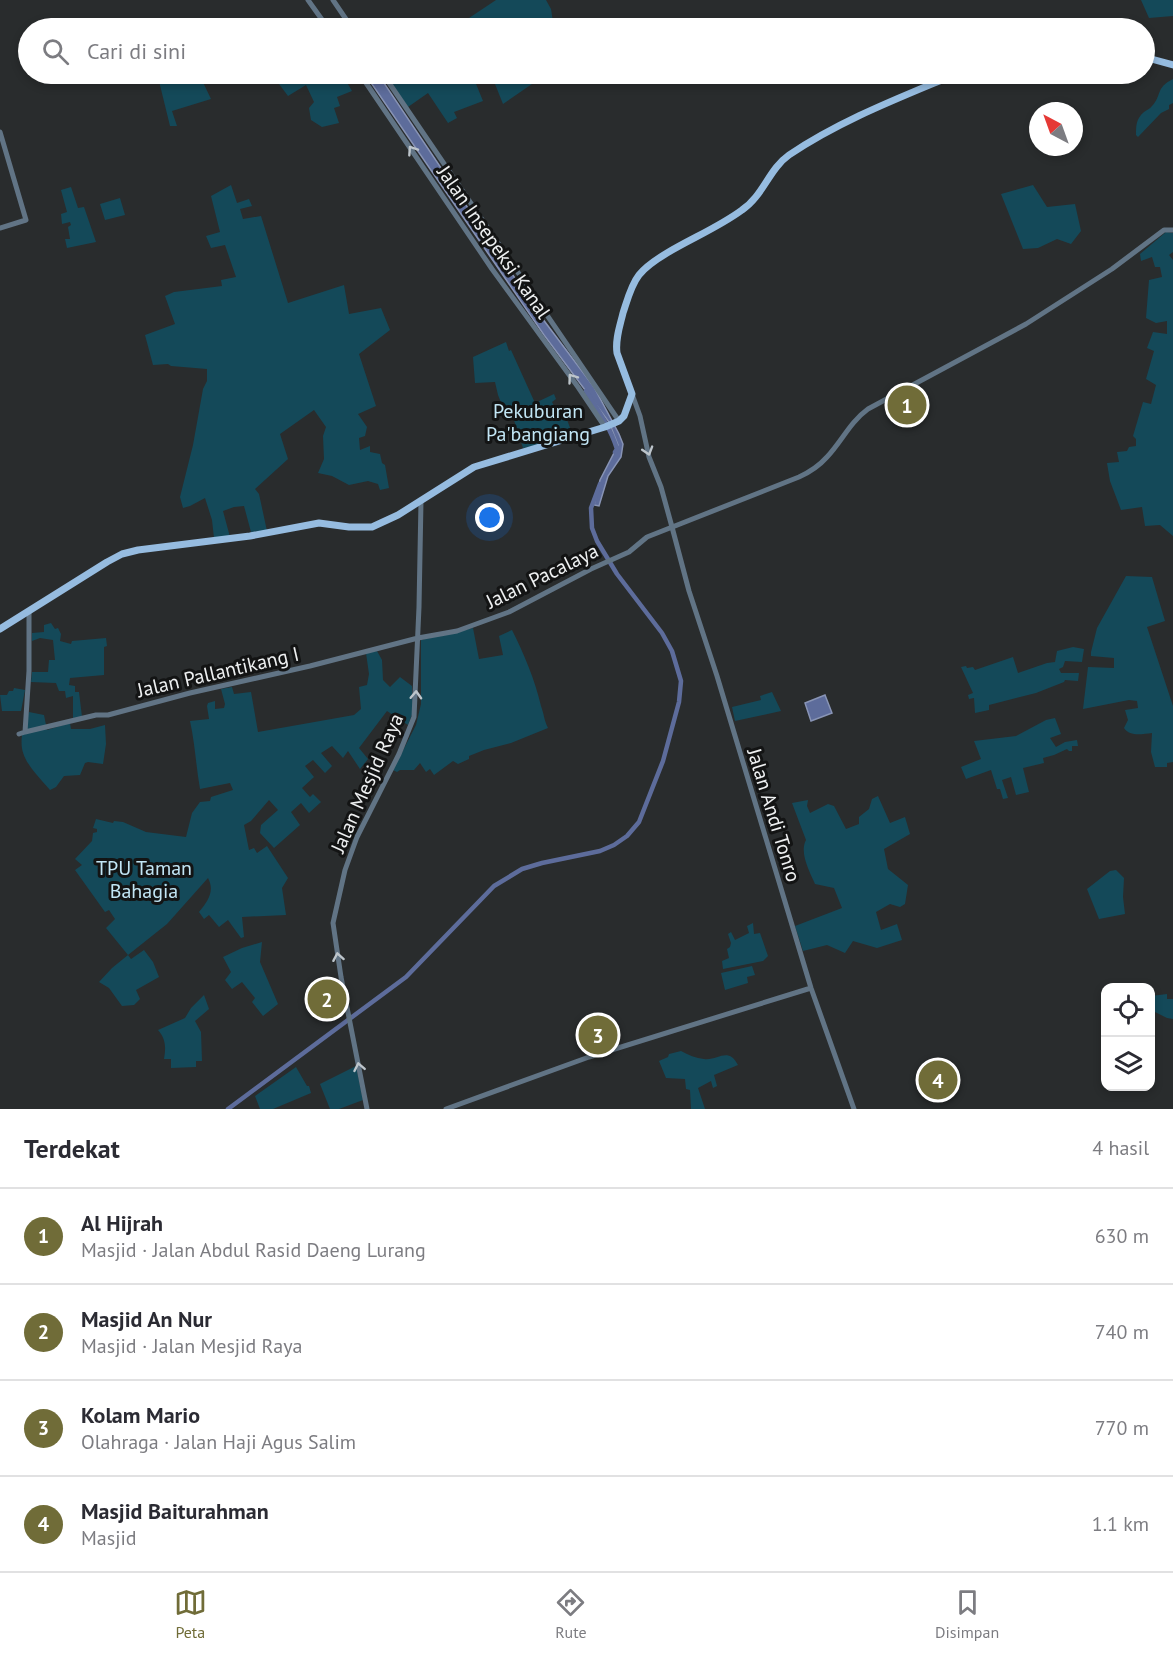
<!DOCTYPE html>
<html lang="id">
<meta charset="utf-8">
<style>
:root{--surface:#fff;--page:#f7f7f7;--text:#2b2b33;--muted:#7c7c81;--line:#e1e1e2;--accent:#706c38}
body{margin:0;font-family:"PT Sans",sans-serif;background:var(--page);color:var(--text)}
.controls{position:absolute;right:18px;bottom:18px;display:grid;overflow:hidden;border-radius:12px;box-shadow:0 3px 9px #0003}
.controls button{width:54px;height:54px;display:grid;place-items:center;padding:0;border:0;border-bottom:2px solid var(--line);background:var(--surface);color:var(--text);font:30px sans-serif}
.compass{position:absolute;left:1029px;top:102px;width:54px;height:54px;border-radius:50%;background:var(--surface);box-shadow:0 3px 9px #0003;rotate:319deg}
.you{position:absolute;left:490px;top:518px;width:21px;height:21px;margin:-15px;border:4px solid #fff;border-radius:50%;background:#1a73e8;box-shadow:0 0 0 9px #1a73e833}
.badge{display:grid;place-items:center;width:39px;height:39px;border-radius:50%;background:var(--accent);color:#fff;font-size:20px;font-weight:700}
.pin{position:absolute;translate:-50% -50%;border:3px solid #fff;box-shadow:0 2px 6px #0006}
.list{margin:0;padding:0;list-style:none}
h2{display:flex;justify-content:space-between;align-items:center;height:78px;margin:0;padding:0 24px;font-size:26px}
h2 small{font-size:20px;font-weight:400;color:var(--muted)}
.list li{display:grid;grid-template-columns:39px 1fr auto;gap:18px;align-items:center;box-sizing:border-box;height:96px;padding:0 24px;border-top:2px solid var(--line)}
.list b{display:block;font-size:22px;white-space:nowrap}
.list p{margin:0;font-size:20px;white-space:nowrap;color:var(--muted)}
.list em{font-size:20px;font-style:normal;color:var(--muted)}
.icon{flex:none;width:33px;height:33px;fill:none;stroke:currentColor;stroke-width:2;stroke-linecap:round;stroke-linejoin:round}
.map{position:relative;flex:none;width:1173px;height:1109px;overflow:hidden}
.search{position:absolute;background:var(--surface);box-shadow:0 3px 9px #0003;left:18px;right:18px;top:18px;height:66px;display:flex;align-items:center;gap:15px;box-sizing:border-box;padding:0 21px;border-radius:33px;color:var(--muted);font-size:22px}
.sheet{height:462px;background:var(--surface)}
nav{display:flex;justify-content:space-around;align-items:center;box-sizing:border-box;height:84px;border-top:2px solid var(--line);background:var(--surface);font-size:16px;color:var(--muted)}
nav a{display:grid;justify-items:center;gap:3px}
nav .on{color:var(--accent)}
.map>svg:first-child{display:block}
</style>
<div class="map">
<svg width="1173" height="1109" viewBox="0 0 1173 1109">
<rect width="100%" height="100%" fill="#292c2d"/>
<!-- green -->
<path fill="#144959" d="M496,0H546L551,9L554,28H454Z
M1141,0H1173V16L1149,18Z
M167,74H199L211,99L172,111L177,126H170L158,77Z
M280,74H342L352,91L337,97L340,106L334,108L339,123L322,127L311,120L309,108L314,102L306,85L288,96L273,76Z
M394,74H472L483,101L454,112L457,118L448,123L428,93L408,107L388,78Z
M491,74H531L532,84L503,104Z
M1173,79V103L1169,105V109L1161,113L1138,137L1136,135C1136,125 1136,119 1144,112C1146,110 1150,109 1152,106C1162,96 1155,88 1173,79Z
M231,185L237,203L249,199L252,206L240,209L243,219L261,216L288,303L344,285L349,314L381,308L390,330L359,354L376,406L358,414L367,427L365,436L359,438L360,450L370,446V452L380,454L382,463L385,465L389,488L380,490L378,484L368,481L349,485L332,476L318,473L324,459L323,436L326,427L314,410L280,434L288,459L255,489L259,494L267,531L251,532L244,506L234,507L223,511L230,537L214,538L212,520L205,498L190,506L183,508L180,497L193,445L203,389L207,381V369L171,366L168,364L153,365L145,335L175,324L165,296L174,292L222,286L221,280L236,277L225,245L211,248L206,236L220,232L211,196Z
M1033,185L1047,207L1075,204L1081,231L1071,244L1057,239L1038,248L1023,249L1001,194Z
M71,187L78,208L84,207L96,242L67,248L65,239H70L68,227L71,225L70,222L62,224L61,214L67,212L61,190Z
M120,198L125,215L105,220L100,204Z
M1166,232L1173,233V252L1169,255L1173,260V536L1160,525L1145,526L1142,507L1121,510L1110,481L1107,463L1119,462L1117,452L1127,451L1129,447L1136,446V439L1133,436L1143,402L1151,404L1156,385L1146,379L1154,351L1147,348L1153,332L1167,334V321L1156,323L1146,318L1149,280L1162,277L1160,267H1155L1152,257L1141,261L1140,254Z
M506,342L509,351L511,350L535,403L554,394L556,399L552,402L557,412L563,409L572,433L533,446L523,448L513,417L508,420L498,395L495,382L475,383L473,357Z
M1126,576L1152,577L1165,621L1147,627L1173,706V762L1167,763V767H1155L1151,752L1152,733C1142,734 1130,737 1124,728L1128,720L1125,710L1138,708L1137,701L1129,700L1083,709L1088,667L1114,668V658L1091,656V652L1097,628Z
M51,623L55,629L58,628L61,634L60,641L71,644L72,641L106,638L107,646L104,647V675L70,678L69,685L75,686V692H79L82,717L73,718V696L66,698L65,691H59L56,683L31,682L32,672H48L49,660H55L53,640L40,638L32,641V633L44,632V625Z
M473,628L479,659L503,655L499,636L512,630C524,654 535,680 541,706C544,714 544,720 548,728L511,743L484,750L469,756V759L458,764L453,761L434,775L430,769L426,772L420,763L414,770H400L397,772L393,770L416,725L421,704V640Z
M1073,647L1084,649L1082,662L1065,661L1063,667L1059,669L1061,673H1079L1078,681L1065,680L1064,682L1036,693L989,705V710L975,713L974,698L969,699L968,695L973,693L961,667L966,666L967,668L973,667L975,670L1013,657L1018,673L1047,663L1055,662L1057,651Z
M377,651L382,660L383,680L390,687L400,677L412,686L413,712L408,725L387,711L359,748L368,759L360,769L348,751L343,758L332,746L321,753L332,766L325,773L313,760L305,766L314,777L302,788L310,797L313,794L321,802L309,813L301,803L291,812L300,825L274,848L260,833L261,825L278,810L269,800L251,821L244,825L249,850L254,848L257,853L267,846L288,878L282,888L286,915L242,917L244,937L241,938L228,920L219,927L209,915L204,919L199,912C208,901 215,891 208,878L167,924L128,955L131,959L144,950L153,962L159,977L136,990L140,999L134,1005L122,1006L109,988L99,982L112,968L128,955L106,928L115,919L109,910L105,912L75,870L82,865L75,859L92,841L93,833L97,832V829L93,828L96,819L113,823L114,821L123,822L146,832L186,837L192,813L200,802L210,801L211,797L233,790L230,783L200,789C196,766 195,744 190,721L209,719L207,706L208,703L215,701V709L224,708L225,704L221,689L232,687L234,694L251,692L258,732L354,715L361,709L359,687L367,685L369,674L366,653Z
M14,688L25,690L21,711H2L0,695H7L9,691H13Z
M772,692L781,711L735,721L732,707L761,700L760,696Z
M29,712L44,715L47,730L70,723L71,729H90L105,725L106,744L103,764L88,762L85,763L80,775L64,776L56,787L50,790C24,760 13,752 29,712Z
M1055,718L1061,734L1050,738L1056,747L1065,742L1077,740L1078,746H1072V751H1069L1067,749L1054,755L1043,758L1044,763L1023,768L1029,792L1016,795L1011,777L1002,780L1008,798L1003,799L1000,789H997L991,770L966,779L961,767L981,759L974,741L1016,736L1046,720Z
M878,796L890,823L905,817L910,834L884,849L888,869L908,885L905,904L900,907L890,904L876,912L881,930L897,924L902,940L877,948L853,941L845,953L827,945L803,951L795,926L842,908L834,888L815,884C810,872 799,853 806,840L792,803L808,800L807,806L810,813L828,804L834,806L846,829L859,824V817L869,809L872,799Z
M1116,870L1124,878L1123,897L1125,914L1099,919L1087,889L1110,871Z
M753,923L754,934L760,933L768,956L763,961L723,969L722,961L729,958L727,949L730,947L731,943L728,934L731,932L735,940L749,933L747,926Z
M262,942L260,962L278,1004L263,1016L252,1002L255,998L242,982L232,989L225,980L231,972L223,957L242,948Z
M752,966L755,975L747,977L748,983L725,990L721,973Z
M1167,994V999H1173V1019L1167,1018L1151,1010V996Z
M204,995L209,1009L195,1021L201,1032L202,1061H196V1067L171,1068V1059H164C166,1048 166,1039 158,1030L185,1018L191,1008Z
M681,1051C688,1055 696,1058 704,1059C718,1061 728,1046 738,1065L714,1075L717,1086L713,1088L711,1081L698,1088L705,1109H691L690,1090L686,1089L685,1079L666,1078L659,1061L668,1057L669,1054Z
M356,1066L363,1100L339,1109H330L320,1084Z
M296,1067L307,1086H309L311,1093L273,1109H260L255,1096Z"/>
<!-- water -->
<path fill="#5d6c9b" stroke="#8894b5" stroke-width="1.5" d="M365,74H378L539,314L594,387L619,434L623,444L621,457L608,476L599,506L594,505L600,480L618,445L609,422L544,335Z
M825,695L832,713L811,721L805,703Z"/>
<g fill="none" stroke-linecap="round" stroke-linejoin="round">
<!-- canal -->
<path stroke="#5d6c9b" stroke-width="4.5" d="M586,391C598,410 610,427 617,449L615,452
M228,1109L406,977L494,886L522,869L542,863L600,851L614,845L627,836L639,822L663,761L679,702L681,681L672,651L662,633L617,574L597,541L592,528L591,508L600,484"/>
<!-- minor -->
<path stroke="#617485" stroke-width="5" d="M308,0L328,28
M333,0L352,28
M360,74L492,269L578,387L605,427
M383,74L619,421
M0,132L26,220L0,228
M632,394L640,416L649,457L661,487L672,527L689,591L717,676L811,988L854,1109
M25,732L96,715H108L190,693L310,666L418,638L457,631L509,612L591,569L629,552L647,537L799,477C810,472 819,466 827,457C842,441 850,422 868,409L1026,324L1112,269L1164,230H1173
M19,734L25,732L29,671V613
M367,1109L341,977L333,923L345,870L357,837L399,754L414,717L419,607L421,501
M446,1109L589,1057L811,988"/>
<!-- major -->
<path stroke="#96bce0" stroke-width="7" d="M1144,57L1173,65
M0,629L107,562L122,554L138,550L250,536L319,523L349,527H372L398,515L474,467L605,427L619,421L624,416L632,394L617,353C615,339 620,326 623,313C627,301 631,285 639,275C646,266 657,259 667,253C692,238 719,227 742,210C763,196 769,169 789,155C841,120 899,98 956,74"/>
</g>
<!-- one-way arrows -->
<defs><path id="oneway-chevron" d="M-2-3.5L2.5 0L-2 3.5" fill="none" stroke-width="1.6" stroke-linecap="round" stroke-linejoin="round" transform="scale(1.5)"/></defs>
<g stroke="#bdc5cb">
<use href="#oneway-chevron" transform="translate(412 150) rotate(-124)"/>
<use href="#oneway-chevron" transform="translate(572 378) rotate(-126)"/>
<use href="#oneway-chevron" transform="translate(648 451) rotate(73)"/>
<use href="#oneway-chevron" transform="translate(416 695) rotate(-88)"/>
<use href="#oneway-chevron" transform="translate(338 957) rotate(-100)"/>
<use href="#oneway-chevron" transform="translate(359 1067) rotate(-101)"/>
</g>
<g text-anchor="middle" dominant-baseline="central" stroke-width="6" stroke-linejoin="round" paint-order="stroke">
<!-- street labels -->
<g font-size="20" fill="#eef0f1" stroke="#131414">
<text transform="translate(494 242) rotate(55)">Jalan Insepeksi Kanal</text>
<text transform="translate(542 576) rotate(-26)">Jalan Pacalaya</text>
<text transform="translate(218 672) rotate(-13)">Jalan Pallantikang I</text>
<text transform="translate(367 783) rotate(-66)">Jalan Mesjid Raya</text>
<text transform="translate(774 815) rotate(73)">Jalan Andi Tonro</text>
</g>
<!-- park labels -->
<g font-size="20" fill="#c2e6f5" stroke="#131414">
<text x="538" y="411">Pekuburan<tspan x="538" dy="23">Pa'bangiang</tspan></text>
<text x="144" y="868">TPU Taman<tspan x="144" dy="23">Bahagia</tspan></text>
</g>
</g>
</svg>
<div class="controls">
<button><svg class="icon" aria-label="locate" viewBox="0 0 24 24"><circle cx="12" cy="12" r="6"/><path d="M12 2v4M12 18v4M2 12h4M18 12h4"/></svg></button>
<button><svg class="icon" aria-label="layers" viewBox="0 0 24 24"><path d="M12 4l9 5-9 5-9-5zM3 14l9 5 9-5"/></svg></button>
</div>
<svg class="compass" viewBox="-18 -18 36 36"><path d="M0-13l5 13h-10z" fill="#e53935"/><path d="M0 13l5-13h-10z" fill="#7c7c81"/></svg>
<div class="you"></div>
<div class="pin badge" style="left:907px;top:405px">1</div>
<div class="pin badge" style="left:327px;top:999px">2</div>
<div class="pin badge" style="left:598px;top:1035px">3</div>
<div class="pin badge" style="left:938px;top:1080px">4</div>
<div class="search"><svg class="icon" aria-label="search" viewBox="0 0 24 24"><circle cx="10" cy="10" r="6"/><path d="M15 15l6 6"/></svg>Cari di sini</div>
</div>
<section class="sheet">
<h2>Terdekat<small>4 hasil</small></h2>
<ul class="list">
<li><span class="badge">1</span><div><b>Al Hijrah</b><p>Masjid · Jalan Abdul Rasid Daeng Lurang</p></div><em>630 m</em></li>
<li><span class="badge">2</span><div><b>Masjid An Nur</b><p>Masjid · Jalan Mesjid Raya</p></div><em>740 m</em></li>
<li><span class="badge">3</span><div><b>Kolam Mario</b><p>Olahraga · Jalan Haji Agus Salim</p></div><em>770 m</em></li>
<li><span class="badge">4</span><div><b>Masjid Baiturahman</b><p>Masjid</p></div><em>1.1 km</em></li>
</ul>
</section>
<nav>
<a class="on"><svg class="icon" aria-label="map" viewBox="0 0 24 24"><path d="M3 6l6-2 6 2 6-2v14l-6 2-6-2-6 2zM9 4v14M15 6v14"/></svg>Peta</a>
<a><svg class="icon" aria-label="directions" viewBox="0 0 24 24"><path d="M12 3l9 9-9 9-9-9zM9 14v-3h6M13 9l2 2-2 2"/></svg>Rute</a>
<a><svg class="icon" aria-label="saved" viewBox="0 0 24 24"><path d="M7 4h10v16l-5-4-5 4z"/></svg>Disimpan</a>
</nav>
